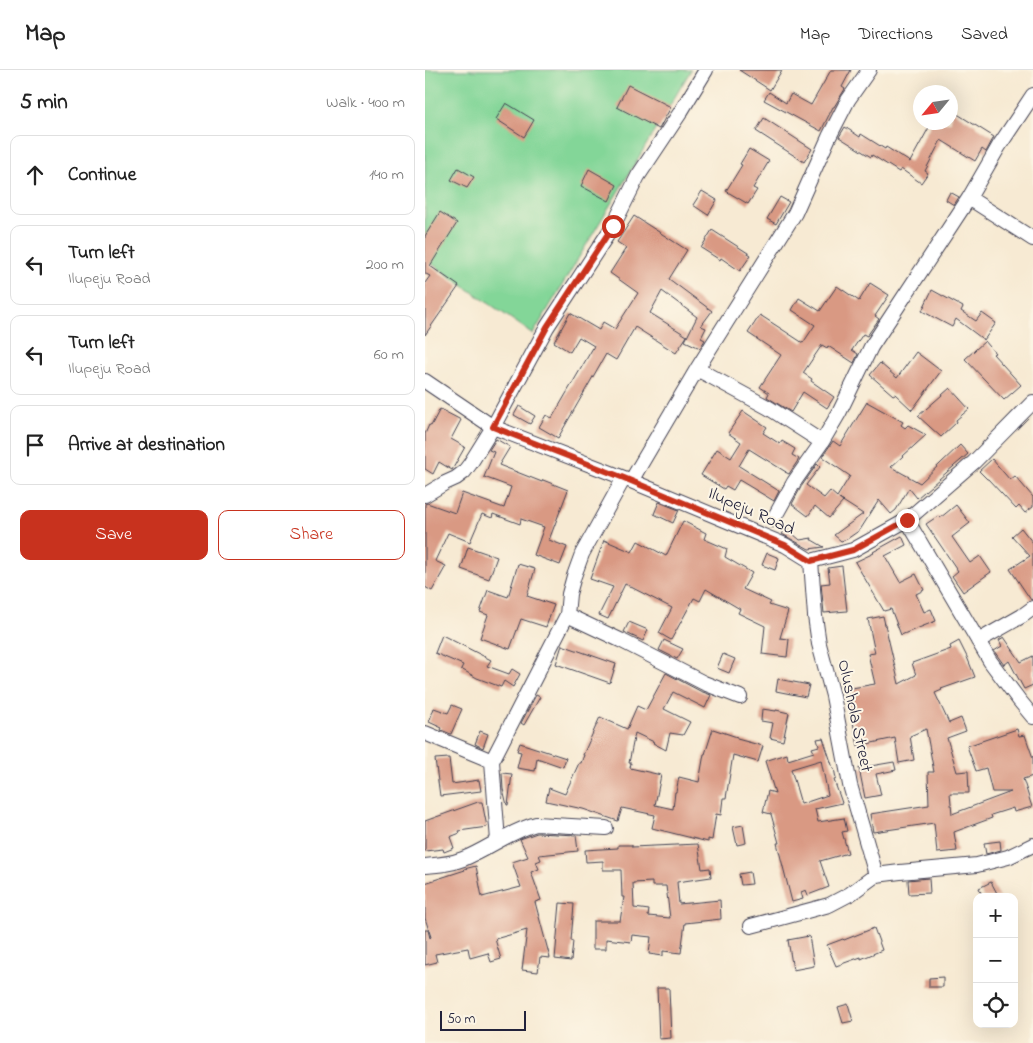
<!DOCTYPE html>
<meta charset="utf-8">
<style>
:root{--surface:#fff;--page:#f6f6f6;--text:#222;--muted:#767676;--line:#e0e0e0;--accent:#c8321e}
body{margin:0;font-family:"Indie Flower",sans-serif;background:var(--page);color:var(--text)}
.controls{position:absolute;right:15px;bottom:15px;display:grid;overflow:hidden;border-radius:10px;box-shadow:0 5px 20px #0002}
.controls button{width:45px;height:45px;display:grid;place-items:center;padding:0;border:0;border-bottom:1px solid var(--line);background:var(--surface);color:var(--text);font:25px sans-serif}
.compass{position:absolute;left:488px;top:15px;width:45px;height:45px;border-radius:50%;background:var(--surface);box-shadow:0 5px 20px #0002;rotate:241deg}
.scale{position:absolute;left:15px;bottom:12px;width:86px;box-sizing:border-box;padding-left:5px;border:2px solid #22223b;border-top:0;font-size:14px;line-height:18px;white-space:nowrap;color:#22223b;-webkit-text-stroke:4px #fcf5e5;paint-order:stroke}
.stop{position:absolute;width:15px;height:15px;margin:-11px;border:4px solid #c8321e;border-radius:50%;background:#fff}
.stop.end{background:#c8321e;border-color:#fff;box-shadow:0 1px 5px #0008}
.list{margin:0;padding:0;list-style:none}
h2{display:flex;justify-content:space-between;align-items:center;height:65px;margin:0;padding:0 20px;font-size:21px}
h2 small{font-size:16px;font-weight:400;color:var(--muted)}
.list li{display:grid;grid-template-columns:32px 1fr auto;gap:15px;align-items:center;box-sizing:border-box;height:80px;margin:0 10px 10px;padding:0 10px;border:1px solid var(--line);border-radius:10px}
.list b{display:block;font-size:19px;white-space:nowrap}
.list p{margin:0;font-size:16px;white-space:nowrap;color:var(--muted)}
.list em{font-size:16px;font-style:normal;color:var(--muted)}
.actions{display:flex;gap:10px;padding:15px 20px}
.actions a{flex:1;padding:11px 0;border:1px solid var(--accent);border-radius:10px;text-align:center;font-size:18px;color:var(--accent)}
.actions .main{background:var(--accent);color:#fff}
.icon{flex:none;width:28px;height:28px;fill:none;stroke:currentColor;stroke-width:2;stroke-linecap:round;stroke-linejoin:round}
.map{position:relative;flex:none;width:608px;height:973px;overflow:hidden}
header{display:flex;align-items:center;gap:30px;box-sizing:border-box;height:70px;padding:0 25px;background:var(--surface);border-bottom:1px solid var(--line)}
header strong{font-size:24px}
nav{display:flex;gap:28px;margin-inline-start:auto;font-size:18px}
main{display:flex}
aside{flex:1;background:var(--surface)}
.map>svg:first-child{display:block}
</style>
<header>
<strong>Map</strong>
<nav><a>Map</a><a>Directions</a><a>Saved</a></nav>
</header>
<main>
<aside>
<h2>5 min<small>Walk · 400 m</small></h2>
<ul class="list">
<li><svg class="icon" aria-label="ahead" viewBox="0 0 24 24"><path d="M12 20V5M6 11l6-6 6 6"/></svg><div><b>Continue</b></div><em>140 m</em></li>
<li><svg class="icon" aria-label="left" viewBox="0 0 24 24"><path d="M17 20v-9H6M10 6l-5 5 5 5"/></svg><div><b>Turn left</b><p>Ilupeju Road</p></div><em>200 m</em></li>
<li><svg class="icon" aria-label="left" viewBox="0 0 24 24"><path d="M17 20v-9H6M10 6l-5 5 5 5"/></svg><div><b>Turn left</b><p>Ilupeju Road</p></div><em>60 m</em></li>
<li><svg class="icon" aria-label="arrive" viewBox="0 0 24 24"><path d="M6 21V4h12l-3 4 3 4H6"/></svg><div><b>Arrive at destination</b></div></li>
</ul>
<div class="actions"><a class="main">Save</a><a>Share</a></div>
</aside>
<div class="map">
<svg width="608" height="973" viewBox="0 0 608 973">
<rect width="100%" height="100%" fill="#fcf5e5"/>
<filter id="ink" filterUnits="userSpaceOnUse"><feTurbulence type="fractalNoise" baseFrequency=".02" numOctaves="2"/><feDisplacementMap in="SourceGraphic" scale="10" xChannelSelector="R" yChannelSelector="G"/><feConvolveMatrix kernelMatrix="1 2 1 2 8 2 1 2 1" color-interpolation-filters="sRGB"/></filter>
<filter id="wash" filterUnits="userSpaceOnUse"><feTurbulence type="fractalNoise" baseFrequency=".0096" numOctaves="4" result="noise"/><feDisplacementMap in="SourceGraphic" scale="20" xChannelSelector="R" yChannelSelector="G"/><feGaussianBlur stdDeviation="1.12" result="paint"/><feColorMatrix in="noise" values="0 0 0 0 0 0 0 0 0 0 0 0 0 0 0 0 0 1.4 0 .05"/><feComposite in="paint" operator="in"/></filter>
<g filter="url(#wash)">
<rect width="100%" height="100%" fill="#f7ead3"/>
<!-- green -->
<path fill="#83d698" stroke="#527c6a" d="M0,0H266L108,264L0,189Z"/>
<g id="blocks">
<!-- building -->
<path fill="#d99983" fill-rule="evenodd" d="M314,0H357L345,20Z
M406,0H426L417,17L420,19L409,37H408L396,61L339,30L344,22L361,33L366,24L386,35Z
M203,15L246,37L234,59L192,37Z
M81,33L109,50L99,67L71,49Z
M526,40L569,67L561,82L557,79L550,91L516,70L500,101L503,103L496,113L476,99L474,102L447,85L446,87L414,67L420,57L435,67L436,64L460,79L461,77L485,92L507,52H526Z
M339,48L387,79L379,92L331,61Z
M324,79L344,91L328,118L332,120L323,134L301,121L317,95L315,94Z
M33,98L49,107L42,118L26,110Z
M164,99L192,115L184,131L156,116Z
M277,121L292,130L283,145L268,135Z
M525,122L534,127L529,135L521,130Z
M355,127L364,132L351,154L342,149Z
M15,142L32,153L5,196L34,216L0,265V213L5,206L1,204H0V166Z
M209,146L262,180L244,209L287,241L276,256L281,258L276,268L280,270L275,278L260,271L272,247L237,221L225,243L262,266L251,283L210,257L191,290L181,284L133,368L114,357L121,345L127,348L169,276L154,267L145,282L129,272L145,243L174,260L178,252L190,259L213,223L185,203L201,178L192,172Z
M287,160L326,185L315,201L296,188L295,190L276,178Z
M445,213L464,225L450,246L454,249L442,266L438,264L427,280L433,284L429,293L403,276L402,278L397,275L378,303L387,309L386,311L409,327L402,338L378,322L366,342L342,327L344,323L335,317L356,285L323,263L335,245L378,273L390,255L367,240L374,228L395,241L412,216L434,231Z
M507,220L538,237L536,241L551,251L557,243L571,253L559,270L531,249L527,257L497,241Z
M560,271L570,283L568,284L596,315L579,330L540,289Z
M491,282L516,301L487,340L470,324L468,325L445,305L455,293L472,308Z
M525,318L544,339L531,350L532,352L516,367L493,346Z
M442,332L478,352L476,355L480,358L483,355L501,365L466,397L495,413L535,375L543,384L492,428L484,418L471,440L466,444L454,430L435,460L422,469L416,471L409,465L438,444L413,428L418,432L404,448L390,436L383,446L367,434L376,417L392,394L395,397L381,415L399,428L405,421L412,427L425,406L397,387L408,371L415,376Z
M94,336L110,346L105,354L89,345Z
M15,339L36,350L26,369L40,377L27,400L14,392L8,404L0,399V364L4,355L6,356Z
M318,341L342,357L338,363L355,374L357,371L370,379L367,385L374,389L364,404L360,402H361L324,379L314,396L354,421L349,431L314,410L308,420L301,416L299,419L276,405L292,379L306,388L316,372L303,363Z
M71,369L85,377L74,395L117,412L118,410L143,420L124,470L142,477L135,495L109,485L119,457L96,449L95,454L68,444L67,448L57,444L45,472L23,463L10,491L21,496L7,521L0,517V434L2,433L30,443L37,423L79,438L86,417L59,407L69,382L64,380Z
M567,389L585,410L590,406L608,427V437L600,443L594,436L591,439L563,409H562L554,401Z
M234,432L254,440L248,453L229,444Z
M531,435L545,453L527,467L545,493L555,486L566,502L538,522L527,506L533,501L501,454L513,446L515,448Z
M258,451L281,463L279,469L302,479L300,487L327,503L318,519L346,532L344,535L363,541L355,568L364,569L362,587L337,584L340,556L313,543L315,539L281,519L275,531L269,528L246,570L234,563L247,538L200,514L183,549L174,545L188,517L165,509L179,470L207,482L213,471L241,486Z
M361,458L375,470L387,468L386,470H387L399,477L384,479L357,464Z
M596,458L608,473V529L606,530L585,499L605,486L587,466Z
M477,466L481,475L460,486L475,512L491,504L499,520L491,524L499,542L506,539L511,551L476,565L466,539L459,541L430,492L449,483L448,482Z
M43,477L72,487L64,509L36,499Z
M342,483L354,488L350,500L337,495Z
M93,494L110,499L102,526L129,535L121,557L96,549L85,579L55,568L63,545L55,542L63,520L83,527Z
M417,496L422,541L399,543L396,514L405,513L403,498Z
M458,546L474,614L491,605L487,593L526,579L525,576L534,571L542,587L550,607L516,619L517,620L510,623L524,653L536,648L541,661L522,668L532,702L543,701L544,723H525L527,744L586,722H567L561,698L551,701L542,676L592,659L594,666L600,665L608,688V706L598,709L607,737L589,742L588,738L566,745L567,748L529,762L532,781L512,783L509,753L448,762L445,744L504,735L503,702H509L501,659L485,666L489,690L474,693L470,668L433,676L421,619L450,614L443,584L450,583L443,549Z
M204,552L223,560L218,571L199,562Z
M17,565L66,590L62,596L84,604L87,599L95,604L88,617L79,611L76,617L52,608L36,599L38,595L10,583Z
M579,567L596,592L608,586V615L599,619L584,591L579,595L569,581L577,576L574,570Z
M239,570L258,579L252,589L234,580Z
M137,575L191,594L185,613L131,594Z
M298,584L310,589L304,603L292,598Z
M241,603L275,621L286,625L280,638L248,622L239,639L265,652L258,665L245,663L241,680L228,673L229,672L210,663L204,693H206L205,698L236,705L230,735L248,739L250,722H251L254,707L274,712L279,684H280L288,659L312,667V669L338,676L333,692L308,685L301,728H298L296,745L291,744L287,770L283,769V772L227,758L230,745L197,738L193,751L158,739L121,731L124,718L140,724L154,693H156L159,685H158L175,647L202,659L212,636L221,640Z
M353,609L384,615L381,627L351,621Z
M111,625L115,627L99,655L96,653Z
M27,635L37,639L26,664L16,660L17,658L4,652L9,638L23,643Z
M337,639L351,641V640L364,643L358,671L345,668L348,653L336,651Z
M55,661L63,664L58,678L50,674Z
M398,668L408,698H409L411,709L409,710L417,733L390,739L393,752L419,748L422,761L417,762L423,783L395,791L404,817L383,825L381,820L376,822L378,829L367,832L352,773H354L346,744L338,742L343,721L350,723L340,691L362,684L363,690L389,682L387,678L394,676L392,669ZM396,690L403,725L376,734L366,699Z
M95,673L141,688L138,697L112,688L110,701L92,698L96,682L92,681Z
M24,688L27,714L54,710L56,721L15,726L10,689Z
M469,692L471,700L451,704L456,725L440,728L434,698Z
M77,703L87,704L83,735H82L78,719Z
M53,732H57L62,757L34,761L35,763L25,767L29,778L19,782L18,779L0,781V751Z
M318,755L321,773L312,775L308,757Z
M112,763L151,765L153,781L114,785L116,790L111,792L114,799L106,802L116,830L110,832L125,888L115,887L113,902L97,900L102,860L70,869L76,889L66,892L63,883L45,888L43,878L10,884L12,892L0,895V860H3L5,868L6,867L0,848V813L40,800L39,799L51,796L57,827L96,817L87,792L103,787L95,769Z
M575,771L576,780L561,784L559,773Z
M273,774L277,799L285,798L286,807L252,812L254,834L295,830L296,849L260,853L256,883L238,881V886L224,884L226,867L207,865L206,872L181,869V879H168V851H195L199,827H197L196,800H178V791L161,792L160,780L193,778V775H207V777ZM227,812V816H241L245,848L223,846L224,840L209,838L208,813Z
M325,802L327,814L316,815L314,804Z
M504,808L505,823L484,824L483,810Z
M566,812L574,827H558L554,818Z
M135,833L149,834L146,871H148L146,891L130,889Z
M449,858L457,880L436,889V887L411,896L402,875L418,869L419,870Z
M384,866L389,896L368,900L363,870Z
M518,907V917H504V908Z
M232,918H244L246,968L234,969Z
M423,934L428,951L418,953L413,937Z"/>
</g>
</g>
<g filter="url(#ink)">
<use href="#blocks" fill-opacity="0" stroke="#424052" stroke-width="1"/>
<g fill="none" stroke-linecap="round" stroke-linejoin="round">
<defs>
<path id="street" d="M608,25L574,76L544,128L608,169
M272,299L344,338L397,372
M0,311L68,357L199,408L360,475L386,491L428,480L482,450L549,392L608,332
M206,411L272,299L370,143L404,67L423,30L444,0
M0,425L20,413L31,408L39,402L45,394L68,357L122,257L188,156L213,106L255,43L281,0
M348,450L369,412L397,372L414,343L446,277L544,128
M482,450L565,591L594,630L608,647
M386,491L390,546L394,574L408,626L425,715L451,805
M142,545L195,570L279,613L315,627
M553,571L597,546L608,538
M0,663L67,691
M73,771L67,691L142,545L144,524L149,506L157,484L199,408
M0,796C13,795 26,794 38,789C63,779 85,761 111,754L181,758
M326,856L404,835L425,824L451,805L475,802L552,795L583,787L608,775"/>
</defs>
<!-- street casing -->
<use href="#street" stroke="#424052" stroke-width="16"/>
<!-- street -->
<use href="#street" stroke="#fff" stroke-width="14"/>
</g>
</g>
<g fill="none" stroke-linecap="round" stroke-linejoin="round" filter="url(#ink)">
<!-- route -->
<path stroke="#c8321e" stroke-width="6" d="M188,156L122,257L68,357L199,408L360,475L386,491L428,480L482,450"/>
</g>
<g text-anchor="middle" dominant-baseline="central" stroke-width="4" stroke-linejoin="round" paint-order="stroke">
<!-- street labels -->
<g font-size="18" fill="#22223b" stroke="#fcf5e5">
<text transform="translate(326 442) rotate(24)">Ilupeju Road</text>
<text transform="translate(429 646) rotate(78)">Olushola Street</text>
</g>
</g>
</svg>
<div class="controls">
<button>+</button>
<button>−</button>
<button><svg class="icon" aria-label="locate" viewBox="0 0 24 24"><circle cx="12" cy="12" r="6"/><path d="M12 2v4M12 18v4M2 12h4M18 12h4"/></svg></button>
</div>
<svg class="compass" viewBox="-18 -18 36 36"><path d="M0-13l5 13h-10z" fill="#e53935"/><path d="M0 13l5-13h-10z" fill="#767676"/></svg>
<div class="scale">50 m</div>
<div class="stop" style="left:188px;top:156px"></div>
<div class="stop end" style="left:482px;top:450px"></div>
</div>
</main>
